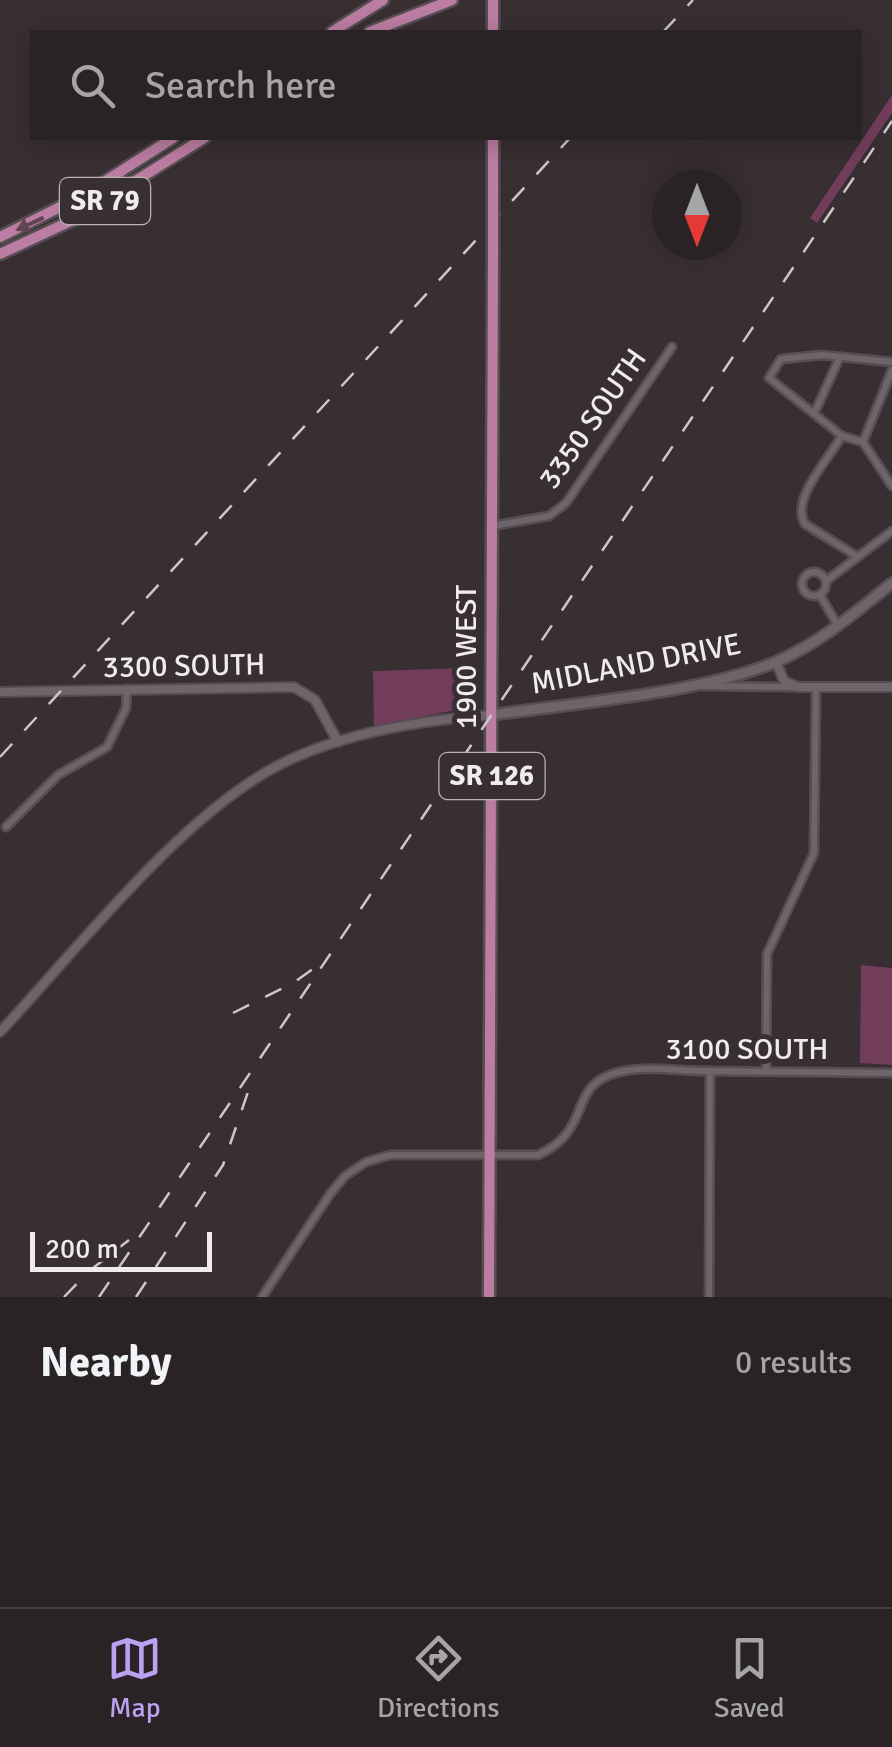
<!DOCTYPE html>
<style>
:root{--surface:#2a2326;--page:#362f32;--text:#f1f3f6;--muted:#a5a4a7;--line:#464043;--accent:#bca0f2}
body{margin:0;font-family:Signika,sans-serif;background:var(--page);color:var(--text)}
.compass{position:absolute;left:652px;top:170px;width:90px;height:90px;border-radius:50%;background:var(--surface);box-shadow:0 5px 25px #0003;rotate:180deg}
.scale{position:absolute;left:30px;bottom:25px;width:182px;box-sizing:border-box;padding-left:10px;border:5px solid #f1ebee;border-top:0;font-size:28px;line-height:35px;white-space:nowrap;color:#f1ebee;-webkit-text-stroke:8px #382f33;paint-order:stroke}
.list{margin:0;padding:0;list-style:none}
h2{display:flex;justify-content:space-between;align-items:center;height:130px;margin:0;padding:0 40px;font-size:42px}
h2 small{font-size:32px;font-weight:400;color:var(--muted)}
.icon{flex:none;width:55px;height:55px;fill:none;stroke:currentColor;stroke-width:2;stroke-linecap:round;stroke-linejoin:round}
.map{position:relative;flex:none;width:892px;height:1297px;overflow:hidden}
.search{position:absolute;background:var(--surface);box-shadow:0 5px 25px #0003;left:30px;right:30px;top:30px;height:110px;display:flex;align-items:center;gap:25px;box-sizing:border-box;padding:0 35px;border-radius:0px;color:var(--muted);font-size:38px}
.sheet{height:310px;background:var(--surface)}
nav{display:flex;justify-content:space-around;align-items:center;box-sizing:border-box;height:140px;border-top:2px solid var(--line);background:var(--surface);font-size:28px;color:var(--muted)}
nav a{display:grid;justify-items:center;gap:5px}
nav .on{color:var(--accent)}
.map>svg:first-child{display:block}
</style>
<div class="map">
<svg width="892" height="1297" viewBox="0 0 892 1297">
<rect width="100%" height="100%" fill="#382f33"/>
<!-- green -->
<path fill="#713d5b" d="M892,95V113L817,223L810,218Z
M468,668L469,707L374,727L373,671Z
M861,965L892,968V1065L860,1063Z"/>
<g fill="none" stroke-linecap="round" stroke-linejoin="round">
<defs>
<path id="minor" d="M892,362L822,355L781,359L769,378L842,436L863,442L892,486
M814,414L839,359
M841,437C829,459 790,499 805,524L858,557
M863,442L892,370
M492,526L549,516L566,503L672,347
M802 584a12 12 0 1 1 24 0a12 12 0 1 1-24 0Z
M826,581L892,531
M820,595L838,626
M702,686L795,687
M6,827L58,775L107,747L126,708L127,689
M766,1072L767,954L814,853L816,687
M262,1297L330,1194L345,1176L366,1162L390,1155H538C589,1132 571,1093 605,1077C633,1063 675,1071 705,1071C768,1072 830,1072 892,1073
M709,1297L710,1071"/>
<path id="tertiary" d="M776,662L784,681L798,687H892
M0,692L294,687L315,700L338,742
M0,1032C77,950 180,816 279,765C341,733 423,720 492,715"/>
<path id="secondary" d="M492,715C575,703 703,693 778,661C821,642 856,612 892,583"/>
<path id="primary" d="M493,0V32
M332,32L383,0
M370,32L452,0
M493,138V184
M0,237L82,196L173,138
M0,254L73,220L204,138
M489,1297L493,256"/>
</defs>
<!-- minor casing -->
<use href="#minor" stroke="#564e52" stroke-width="11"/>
<!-- tertiary casing -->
<use href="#tertiary" stroke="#564e52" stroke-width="12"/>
<!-- secondary casing -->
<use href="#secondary" stroke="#564e52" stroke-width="14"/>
<!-- primary casing -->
<use href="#primary" stroke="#564e52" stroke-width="15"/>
<!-- minor -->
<use href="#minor" stroke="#6f646a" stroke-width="6"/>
<!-- tertiary -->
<use href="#tertiary" stroke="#6f646a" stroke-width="8"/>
<!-- secondary -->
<use href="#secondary" stroke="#6f646a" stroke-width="9"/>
<!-- primary -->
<use href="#primary" stroke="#bc7da2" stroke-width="10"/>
<!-- rail -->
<path stroke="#cec7ca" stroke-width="2.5" stroke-dasharray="18 18" stroke-linecap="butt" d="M663,32L693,0
M0,757L570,138
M233,1013L293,983L317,966
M64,1297L88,1272L129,1240
M99,1297L892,121
M136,1297L223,1165L249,1089"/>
<defs>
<path id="primary-bridge" d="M493,256V184"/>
</defs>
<!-- primary-bridge casing -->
<use href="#primary-bridge" stroke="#564e52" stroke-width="15" stroke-linecap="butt"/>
<!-- primary-bridge -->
<use href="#primary-bridge" stroke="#bc7da2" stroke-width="10"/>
</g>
<!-- one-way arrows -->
<defs><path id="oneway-solid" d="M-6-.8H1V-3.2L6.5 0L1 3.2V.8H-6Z" transform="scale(2.5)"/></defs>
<use fill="#604654" href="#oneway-solid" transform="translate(30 224) rotate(155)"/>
<g text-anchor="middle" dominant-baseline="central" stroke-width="10" stroke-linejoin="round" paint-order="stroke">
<!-- shield labels -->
<g fill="#382f33" stroke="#bab3b6" stroke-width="2.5">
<rect x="60" y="178" width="90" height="46" rx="8"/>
<rect x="439.5" y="753" width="105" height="46" rx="8"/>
</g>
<g font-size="28" font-weight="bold" fill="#f1ebee">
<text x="105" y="201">SR 79</text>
<text x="492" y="776">SR 126</text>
</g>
<!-- street labels -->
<g font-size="30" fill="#f1ebee" stroke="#382f33">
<text transform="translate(593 419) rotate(-55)">3350 SOUTH</text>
<text transform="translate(466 657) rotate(-90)">1900 WEST</text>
<text transform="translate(636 664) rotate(-11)">MIDLAND DRIVE</text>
<text transform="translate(184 666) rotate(-1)">3300 SOUTH</text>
<text x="747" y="1049">3100 SOUTH</text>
</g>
</g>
</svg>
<svg class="compass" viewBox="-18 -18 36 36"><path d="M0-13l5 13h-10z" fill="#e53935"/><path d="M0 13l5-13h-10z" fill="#a5a4a7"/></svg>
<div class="scale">200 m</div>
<div class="search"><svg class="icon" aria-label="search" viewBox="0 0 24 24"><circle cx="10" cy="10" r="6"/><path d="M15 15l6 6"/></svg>Search here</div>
</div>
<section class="sheet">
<h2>Nearby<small>0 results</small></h2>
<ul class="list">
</ul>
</section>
<nav>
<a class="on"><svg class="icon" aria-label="map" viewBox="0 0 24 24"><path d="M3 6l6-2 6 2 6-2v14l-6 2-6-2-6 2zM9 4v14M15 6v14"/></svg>Map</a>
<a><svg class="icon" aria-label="directions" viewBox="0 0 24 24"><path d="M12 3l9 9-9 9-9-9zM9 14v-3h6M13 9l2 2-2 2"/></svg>Directions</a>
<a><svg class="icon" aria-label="saved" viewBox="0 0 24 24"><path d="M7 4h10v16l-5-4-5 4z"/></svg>Saved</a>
</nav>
